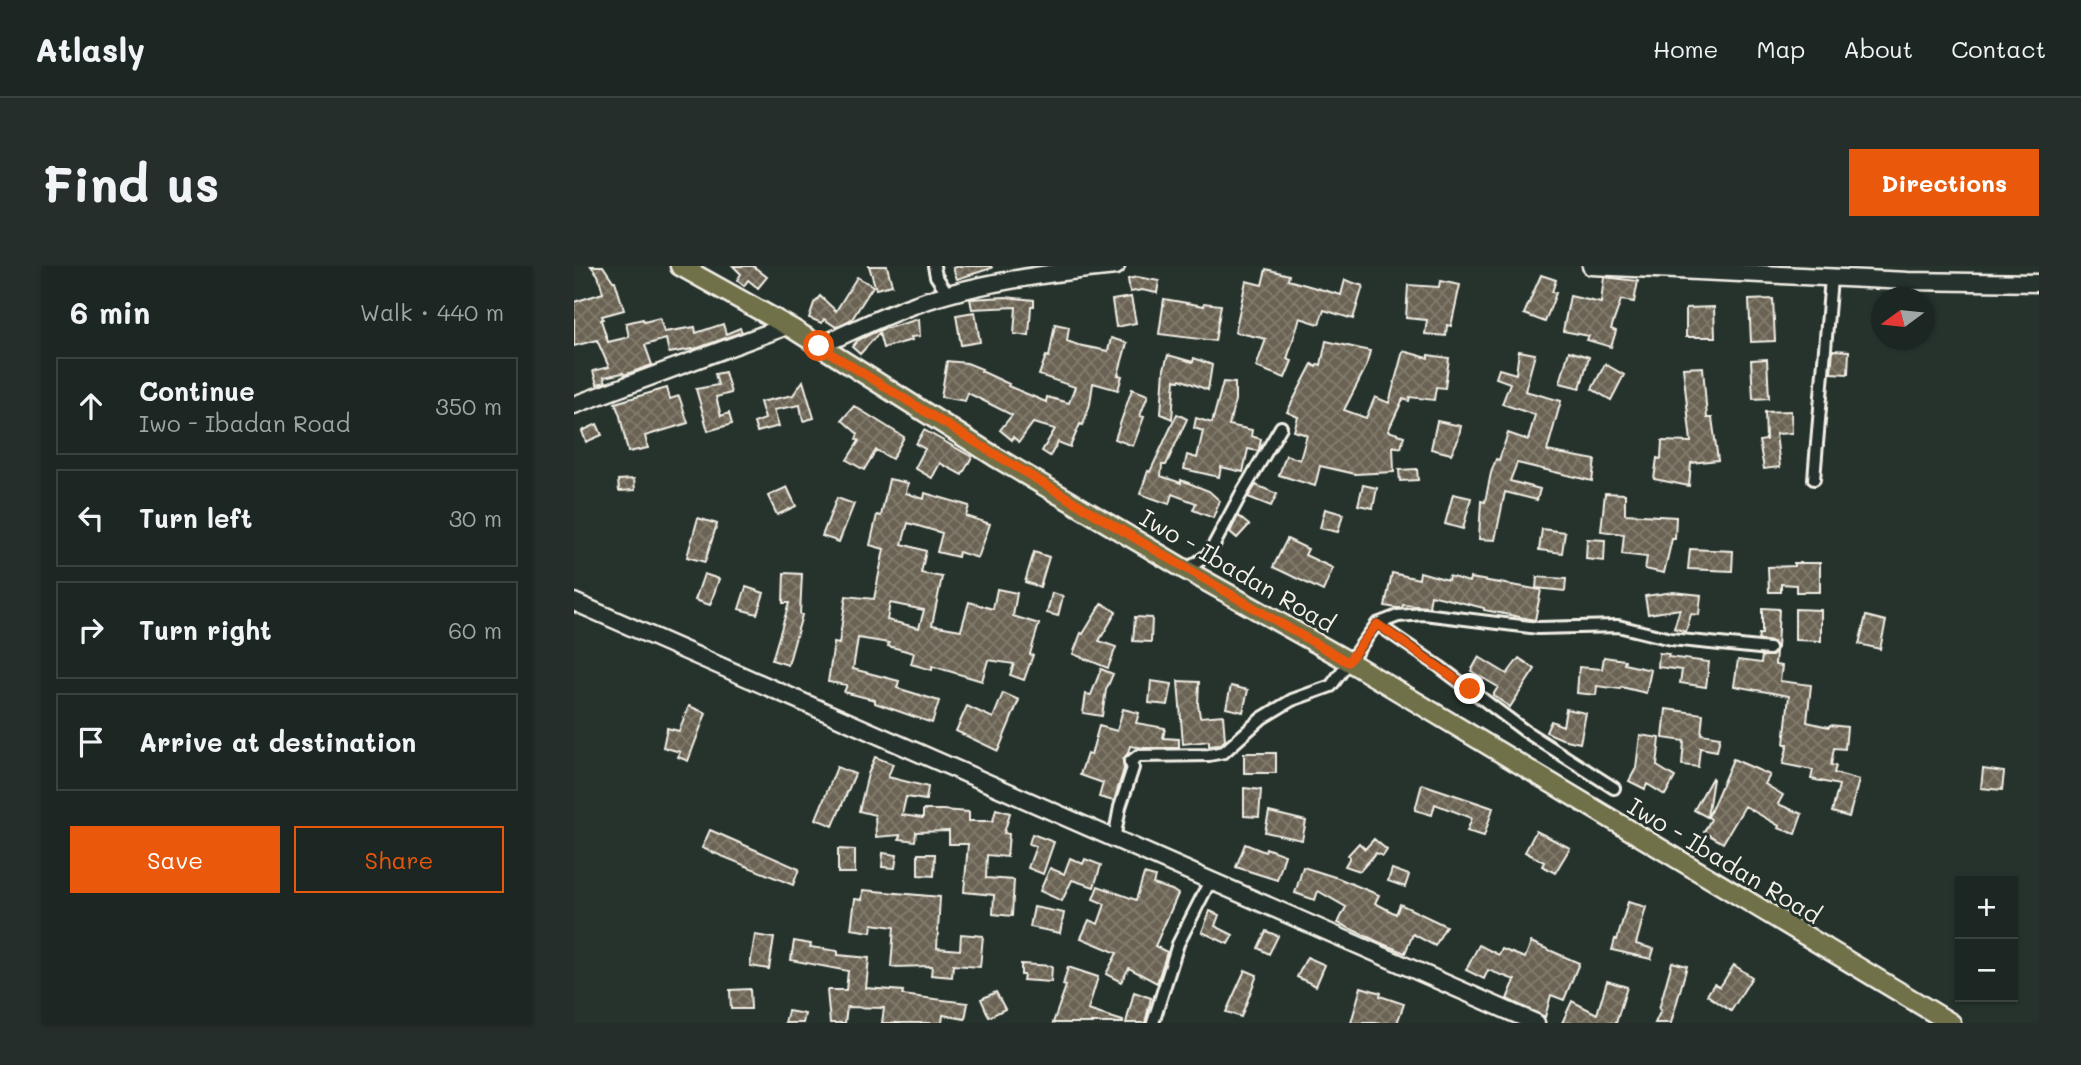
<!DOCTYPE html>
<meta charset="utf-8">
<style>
:root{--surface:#1c2622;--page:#252e2a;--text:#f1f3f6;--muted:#a0a5a5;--line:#3a4340;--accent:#ea580c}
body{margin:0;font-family:Mali,sans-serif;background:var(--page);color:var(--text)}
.controls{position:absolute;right:21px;bottom:21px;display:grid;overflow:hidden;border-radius:0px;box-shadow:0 2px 5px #0004}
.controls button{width:63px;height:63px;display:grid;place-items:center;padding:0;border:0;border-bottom:2px solid var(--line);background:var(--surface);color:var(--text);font:35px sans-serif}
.compass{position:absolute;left:1297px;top:21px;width:63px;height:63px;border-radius:50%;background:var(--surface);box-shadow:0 2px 5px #0004;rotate:255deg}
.stop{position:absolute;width:21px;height:21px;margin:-16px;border:5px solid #ea580c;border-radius:50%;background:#fff}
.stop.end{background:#ea580c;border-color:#fff;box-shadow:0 2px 7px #0008}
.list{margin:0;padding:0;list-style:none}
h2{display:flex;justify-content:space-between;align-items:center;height:91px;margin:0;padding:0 28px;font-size:30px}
h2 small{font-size:23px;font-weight:400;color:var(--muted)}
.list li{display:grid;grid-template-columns:46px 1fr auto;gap:21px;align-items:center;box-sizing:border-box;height:98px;margin:0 14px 14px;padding:0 14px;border:2px solid var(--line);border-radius:0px}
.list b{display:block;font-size:26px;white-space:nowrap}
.list p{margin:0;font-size:23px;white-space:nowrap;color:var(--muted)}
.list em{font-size:23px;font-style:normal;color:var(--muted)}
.actions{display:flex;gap:14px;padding:21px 28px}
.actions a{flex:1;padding:16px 0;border:2px solid var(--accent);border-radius:0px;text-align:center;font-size:24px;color:var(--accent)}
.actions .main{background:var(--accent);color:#fff}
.icon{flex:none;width:38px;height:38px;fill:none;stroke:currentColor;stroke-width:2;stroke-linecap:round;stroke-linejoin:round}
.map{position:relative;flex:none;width:1465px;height:757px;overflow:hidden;border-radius:0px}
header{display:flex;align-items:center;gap:42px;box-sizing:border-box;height:98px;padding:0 35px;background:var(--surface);border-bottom:2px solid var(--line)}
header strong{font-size:33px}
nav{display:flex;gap:38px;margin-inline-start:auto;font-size:24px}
.intro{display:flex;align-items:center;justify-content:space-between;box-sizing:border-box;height:168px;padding:0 42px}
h1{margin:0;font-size:49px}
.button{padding:18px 32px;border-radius:0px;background:var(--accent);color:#fff;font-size:24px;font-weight:700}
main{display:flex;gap:42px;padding:0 42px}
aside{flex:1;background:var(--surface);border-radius:0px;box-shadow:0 2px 5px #0004}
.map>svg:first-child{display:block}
</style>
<header>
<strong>Atlasly</strong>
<nav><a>Home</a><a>Map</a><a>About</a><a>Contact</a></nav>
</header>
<div class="intro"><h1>Find us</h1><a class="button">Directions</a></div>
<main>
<aside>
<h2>6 min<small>Walk · 440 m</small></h2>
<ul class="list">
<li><svg class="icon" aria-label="ahead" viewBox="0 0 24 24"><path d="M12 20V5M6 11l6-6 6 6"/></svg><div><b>Continue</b><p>Iwo - Ibadan Road</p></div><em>350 m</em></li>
<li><svg class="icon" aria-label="left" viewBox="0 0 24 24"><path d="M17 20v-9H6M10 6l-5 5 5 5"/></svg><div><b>Turn left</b></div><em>30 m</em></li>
<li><svg class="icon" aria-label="right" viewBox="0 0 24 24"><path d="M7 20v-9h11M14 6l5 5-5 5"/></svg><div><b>Turn right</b></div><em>60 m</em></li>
<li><svg class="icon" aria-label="arrive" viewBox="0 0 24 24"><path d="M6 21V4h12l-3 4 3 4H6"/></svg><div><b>Arrive at destination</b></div></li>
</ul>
<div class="actions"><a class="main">Save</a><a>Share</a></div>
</aside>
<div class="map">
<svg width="1465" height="757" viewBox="0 0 1465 757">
<defs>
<pattern id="building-cross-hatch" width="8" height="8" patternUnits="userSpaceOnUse" patternTransform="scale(1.75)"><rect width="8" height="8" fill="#6b6454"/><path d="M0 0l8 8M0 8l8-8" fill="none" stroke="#817b6d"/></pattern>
</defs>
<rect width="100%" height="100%" fill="#26332d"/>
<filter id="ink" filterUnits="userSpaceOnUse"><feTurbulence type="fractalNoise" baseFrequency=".0143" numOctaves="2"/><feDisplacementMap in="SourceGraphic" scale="14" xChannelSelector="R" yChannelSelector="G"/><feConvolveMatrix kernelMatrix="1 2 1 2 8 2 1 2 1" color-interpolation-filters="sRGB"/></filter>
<g filter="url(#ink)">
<!-- building -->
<path fill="url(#building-cross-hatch)" stroke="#f4f1e8" stroke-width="2" fill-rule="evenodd" d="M17,0H29L39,15H41L50,44L28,50L29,53L27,54L34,76L55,71L52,57L69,53L70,56L86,52L90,66L121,61L122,67L149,58L152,68L166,62L168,66L124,82L95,87L92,73L71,79L78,99L50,109L49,107L30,111L32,116L23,118L19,105L35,101L23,74L0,80V36L29,27L24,9Z
M159,0H179L193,11L184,22L174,14L170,20L163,14L167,8Z
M295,0H313L318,19L302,23Z
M386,0H417L418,2L383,13L379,2Z
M692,3L715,9L714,14L767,29L771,14L789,20L779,53L750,44L745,58L726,52L713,93L718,95L711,112L682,101L692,73L661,66L672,15L688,19Z
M967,9L982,14L978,26L982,27L971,56L950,48Z
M283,11L299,20L278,53L262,61L250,53L248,57L235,52L240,37L246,30L262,45Z
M563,11L585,15L583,27L568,24L556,26L554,13Z
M1030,11L1064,15L1060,36L1047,34L1037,63L1042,65L1037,81L1013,74L1015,70L989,65L996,30L1027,37Z
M866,15L886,19L877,60L873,59L872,70L851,68L853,54L832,52L834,19L865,21Z
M432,31L460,34V40H457L455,70L440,68L442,41L398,43L396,33Z
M557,31L562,57L542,61L538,34Z
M590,33L630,40V37L647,39L641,75L585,68Z
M1199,33L1201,75L1177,76L1175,34Z
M1140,41L1141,71H1112V42Z
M401,46L406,76L387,79L382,49Z
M345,53L346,70L337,71L338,74L309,82L305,67L286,88L278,81L284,74L303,65Z
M481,58L495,61L493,75L504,79L534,85L537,72L553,77L544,109L548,110L544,124L519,117L516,138L509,159L506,158L496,181L484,176L476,190L468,185L481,163L459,157L445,176L439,171L438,174L426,164L438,149L394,127L391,135L367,131L373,95L393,97L408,103L407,105L435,118L434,120L472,136L473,131L495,137L501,121L465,109L472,90L475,91Z
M752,75L796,85L792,101L770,144L792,152L801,131L815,137L829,85L854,92V89L875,92L871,122L862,121L860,134L836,131L835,135L829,133L814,165L830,170L827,182L819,180L820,206L781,208L746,200L741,220L705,209L712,189L726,194L733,169L720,165L724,151L713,146L738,98L742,101L744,98L747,99Z
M1259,84L1275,85L1274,108L1257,107Z
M945,85L961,88L951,125L987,135L973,185L1021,194L1018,215L943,197L936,215L966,223L963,234L931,226L921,274L905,273L907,235L911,236L917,207L922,193L925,194L934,167L954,174L961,149L928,138L936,117L922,112L925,103L942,108Z
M995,85L1015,91L1006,122L986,117Z
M594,89L619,96L620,92L638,99L634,124L606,113L605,115L601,114L598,153L587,148L590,103Z
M1193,93L1195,132L1179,133L1177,94Z
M1031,98L1050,109L1037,134L1018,123Z
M1129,101L1133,152H1138L1144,194L1117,197L1115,220L1080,213L1083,192L1087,193L1088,175L1117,176L1109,102Z
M151,106L157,127L142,131L147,150L155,147L158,158L134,165L122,123L144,119L141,108Z
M229,115L240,152L229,155L226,139L200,144L205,160L183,166L180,157L191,153L186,136L219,129Z
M649,116L661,117V134L655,159L678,164L677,170L687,173L685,183L684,185L674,183L669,206L647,201L645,211L610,203L613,189L623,192L629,165L620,162L622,152L638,157Z
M93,122L96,133L105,130L114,157L71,170L74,182L54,186L46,150L41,137Z
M558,123L574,129L566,150L570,151L559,180L541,173Z
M280,140L330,171L318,193L302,184L290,204L273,194L285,175L282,173L284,168L268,154Z
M1217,145L1218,167L1202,168L1206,201L1190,203L1185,175L1192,174L1191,146Z
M603,148L613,153L592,199H588L587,210L607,217V214L635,225L646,235L639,252L619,244L622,237L598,228L595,238L566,228L574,205L576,206Z
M863,155L887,160L884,174L877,188L857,183Z
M23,158L28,169L12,176L8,165Z
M350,164L398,191L388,209L366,197L358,212L341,202L351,183L342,178Z
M843,203L844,214L826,215L825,204Z
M60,213L61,224L45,225L44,214Z
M315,213L334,217L332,227L350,233L351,227L395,240L392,250L416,258L404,292L385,286L384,291L363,286L368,267L334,257L328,278L352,285L347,307L368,311L358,359L387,364L395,336L419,343L423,323L443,327L439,350L465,358L456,388L459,389L450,414L436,409L440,398L414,394L408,415L358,400V404L337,398L340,387L314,380L315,377L284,372L279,403L325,415L323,422L365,435L358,457L301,437V434L270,426L273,419L254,416L260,377L265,378L272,330L300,333L310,283L296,279L303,249L307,250ZM316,337L350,344L345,362L313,354Z
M682,219L703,228L697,240L674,231Z
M789,219L803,222L799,242L784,239Z
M213,221L222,240L203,249L194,230Z
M1031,227L1051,228V248L1102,251L1101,273H1098L1090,307L1071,303L1073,291L1048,288L1050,268L1027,265Z
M879,228L897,232L889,263L871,258Z
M263,232L280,238L265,276L248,270Z
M751,243L769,248L764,266L746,262Z
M664,250L675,259L663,272L656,266Z
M124,252L143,258L131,296L113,291Z
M968,263L991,266L988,287L965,284Z
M713,273L734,283L731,289L759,302L749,325L699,301Z
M1013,273L1031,274L1030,295L1012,293Z
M1116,283L1159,285L1158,305L1114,303Z
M460,286L475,291L466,321L451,316Z
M1220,297H1246V326H1222V319L1207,318V326H1195L1194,301L1220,300Z
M846,306L874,314L875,310L895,316L896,312L967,324L961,354L910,344V342L857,329L855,341L829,339L828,342H822L811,340L818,307L845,313Z
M210,307L228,308L226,348L228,349L214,399L198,394L215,337H209Z
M130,308L145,313L136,339L121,334Z
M963,311L992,313L991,325L962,322Z
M172,321L190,327L183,348L165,343Z
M1099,326L1127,329L1125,349L1117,348L1112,366L1100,362L1106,343L1074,348L1071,330Z
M478,327L489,330L484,350L473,347Z
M528,337L542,346L525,375L542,381L534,402L499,388L507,367L509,368Z
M1188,342L1205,343L1203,382L1199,376L1184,374L1185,368H1188Z
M1221,343L1247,344V375L1221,374Z
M1292,350L1312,355L1306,383L1285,378Z
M561,351L578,352L577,376L559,375Z
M1202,385L1201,399L1208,400L1206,415L1237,419L1233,456L1255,461L1256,459L1273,461L1271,483L1260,482L1257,499L1262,500L1260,507L1285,514L1275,551L1258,546L1265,519L1237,513L1239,504L1209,498L1214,478H1210L1215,430L1160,420L1164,394L1187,397L1188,390H1198Z
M1085,387L1095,388L1094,391L1135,396L1132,421L1106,417L1108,404L1084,401Z
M905,391L933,408L945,392L961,403L936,441L919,429L924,421L897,405Z
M1030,391L1051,394L1050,398L1077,404L1072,427L1047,421L1046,423L1023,420L1022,429L1003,427L1005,401L1028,403Z
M527,403L539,408L532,424L528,450L509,447L512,428L517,429Z
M577,415L598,418L594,439L575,437Z
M604,415L625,416L624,438L626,451L649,449L651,474L646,479L635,480V475L609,478Z
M657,420L674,424L669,446L652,442Z
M429,427L445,434L424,485L382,465L393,440L419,452Z
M115,440L132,447L114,495L104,491L106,486L89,481L93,462L105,465Z
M549,443L565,447L562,457L591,462L589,472L605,473V482H571L556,480L554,487L549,493L550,503L540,535L525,531L529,517L506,509L513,488L517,489L525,460L543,465Z
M992,443L1012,447L1006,477L988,473L972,466L977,455L989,460Z
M1092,443L1129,448L1127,468L1146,471L1143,485L1126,482L1124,501L1108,499L1110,475L1089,472Z
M1066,469L1086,472L1083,500L1101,511L1091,529L1073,518L1071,523L1055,515L1062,502Z
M670,487H702V507H670Z
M301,491L319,498L314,511L354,521L352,534L332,531L328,549L349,552V544H368L395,546V555H419L422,543L436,547L430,567L435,568L433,591L413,589L412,612L440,614L438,650L419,648L420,629L390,626L394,578H375V565L342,566L341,575L325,573L326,569L302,571L301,549L285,545L294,508Z
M1159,493L1196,509L1191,518L1209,529L1204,538L1228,548L1221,568L1204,562L1205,560L1171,540L1149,577L1130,566L1137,553L1134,551Z
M263,501L281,508L259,560L242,553Z
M1409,503L1430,506L1428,524L1407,522Z
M1138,512L1139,513L1133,551L1120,544Z
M848,518L919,542L910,570L893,565L898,552L861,538L858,549L841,544Z
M670,522L687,524L685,551L670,550Z
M695,546L732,555L728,574L691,566Z
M136,564L225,603L219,619L128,582Z
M962,565L996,582L981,607L968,600L970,596L951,586Z
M458,568L480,576L469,608L454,602L462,580L455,578Z
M800,573L813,584L809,590L802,587L786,605L771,600L776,591L774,589L785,577L791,583Z
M671,578L691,586L692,582L711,589L703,614L662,601Z
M264,583L281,584V607H264Z
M309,587L323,589L321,602L308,601Z
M344,588H361L360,610L344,609Z
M496,592L509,598L511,593L527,599L520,621L498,614L488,635L466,625L476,602L490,608Z
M729,601L764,612L805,629L801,637L822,648L826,638L872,660L861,680L839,668L831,687L809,678L764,657L772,641L744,625L741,634L721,627Z
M818,603L835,609L831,621L814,615Z
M570,608L581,611L579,618L598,624L604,628L581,680L593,686L583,717L555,702L547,716L532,708L543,687L507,672L515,654L524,658L531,638L519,633L524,620L562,634Z
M289,624L366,631L363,682L386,684L387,668L409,670L406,701L379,699L378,711L357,709L358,700L317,701L320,661L298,658L297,666L277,663L281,633L288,634Z
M1054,636L1072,641L1062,678L1080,683L1077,693L1038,684L1041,673L1043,674Z
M460,641L490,647L486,667L456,661Z
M636,645L645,649L641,660L659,669L654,678L628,666Z
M692,665L704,670L695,688L684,682Z
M181,669L200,672L195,703L176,700Z
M220,675L237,678L236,681L264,685V689L295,692L292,722L329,725L328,729L394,737L391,753L369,749L368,757H308L310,742L273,741L271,757H256L253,724H272L274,705L217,694Z
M957,676L1005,697L990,734L977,729L971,751L933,733L941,714L914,704L910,713L892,704L905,679L925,689L928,683L951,692Z
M733,691L751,699L742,720L723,711Z
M1098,696L1113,700L1097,757H1081L1087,744L1085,743Z
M447,698L478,700L477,716L449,714L450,709H447Z
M1160,699L1178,711L1157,745L1133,729L1140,718L1146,721Z
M494,701L524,711L514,744L549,755V757H479L492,720L489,719Z
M671,704L683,709L667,751L652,746Z
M1033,715L1053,721L1042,757H988L998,735L1023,748Z
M787,721L807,727L806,730L830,738L823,757H777Z
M176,723L177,743H157L156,724Z
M422,726L431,743L415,751L407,733Z
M560,726L577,732L571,757H552Z
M214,745L231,748L229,757H211Z"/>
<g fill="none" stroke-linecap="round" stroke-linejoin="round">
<defs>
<path id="street" d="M360,0L362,10L374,28
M1240,213L1257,12
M612,304L635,288L666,230L707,161
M803,358L866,401L951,465L1040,522
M540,573L546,541L559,502L556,496L564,490L635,489L650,486L688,452L718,434L757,420L803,358L824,350L850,348L964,362L1044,360L1097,373L1195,383
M579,757L604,678L636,615"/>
<path id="secondary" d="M1017,0L1334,15L1465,17
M245,80C277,66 308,50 340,39C400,17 479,6 542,0
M0,139L213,60
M0,336L962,757"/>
<path id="primary" d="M106,0L219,63L420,190L612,304L774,395L1377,757"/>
</defs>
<!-- street casing -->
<use href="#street" stroke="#f4f1e8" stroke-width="16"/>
<!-- secondary casing -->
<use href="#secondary" stroke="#f4f1e8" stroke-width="21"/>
<!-- primary casing -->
<use href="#primary" stroke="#f4f1e8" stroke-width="23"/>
<!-- street -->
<use href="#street" stroke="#26332d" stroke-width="10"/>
<!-- secondary -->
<use href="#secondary" stroke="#26332d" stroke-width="16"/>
<!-- primary -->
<use href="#primary" stroke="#70704a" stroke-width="18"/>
</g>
</g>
<g fill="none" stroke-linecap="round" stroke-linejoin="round" filter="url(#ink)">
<!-- route -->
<path stroke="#ea580c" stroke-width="9" d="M245,80C420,189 595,294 774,396L803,358L896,423"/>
</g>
<g text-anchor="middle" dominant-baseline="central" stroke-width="6" stroke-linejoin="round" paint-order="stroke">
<!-- street labels -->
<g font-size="24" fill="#f4f1e8" stroke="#26332d">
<text transform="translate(664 304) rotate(30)">Iwo - Ibadan Road</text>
<text transform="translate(1151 594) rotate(31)">Iwo - Ibadan Road</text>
</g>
</g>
</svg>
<div class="controls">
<button>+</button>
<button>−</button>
</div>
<svg class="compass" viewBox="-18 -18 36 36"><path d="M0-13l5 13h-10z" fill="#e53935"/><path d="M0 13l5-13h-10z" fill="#a0a5a5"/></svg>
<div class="stop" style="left:245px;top:80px"></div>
<div class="stop end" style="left:896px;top:423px"></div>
</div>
</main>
